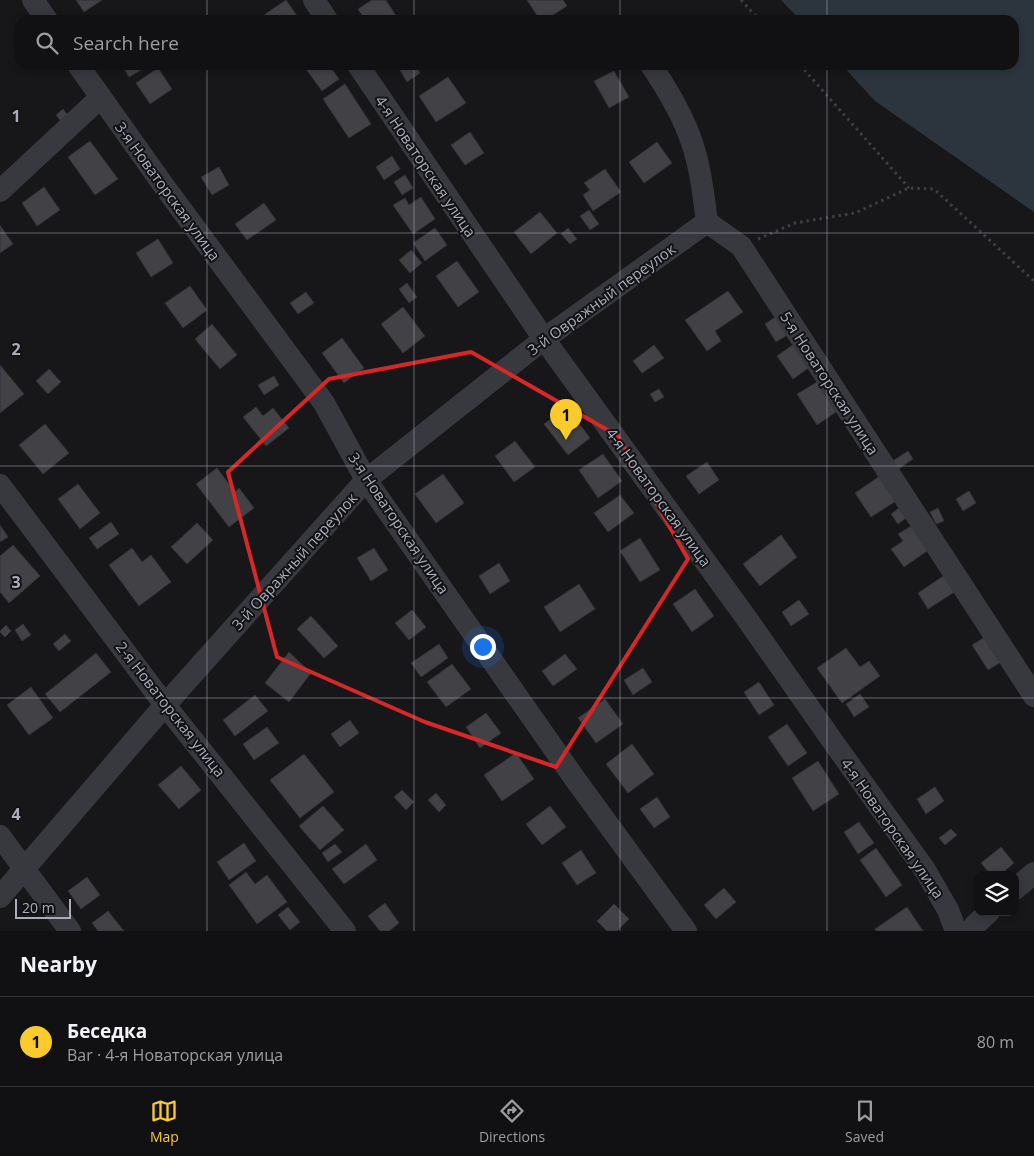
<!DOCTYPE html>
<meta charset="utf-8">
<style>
:root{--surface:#111113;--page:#1a1a1c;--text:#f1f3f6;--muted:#9c9da0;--line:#303133;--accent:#fbca2d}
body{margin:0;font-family:"Open Sans",sans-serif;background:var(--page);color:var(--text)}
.controls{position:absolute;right:15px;bottom:15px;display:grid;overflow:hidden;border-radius:10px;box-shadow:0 2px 8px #0003}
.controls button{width:45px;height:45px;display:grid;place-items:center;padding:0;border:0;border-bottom:1px solid var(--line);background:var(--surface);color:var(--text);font:25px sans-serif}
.scale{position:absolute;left:15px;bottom:12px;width:56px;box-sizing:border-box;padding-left:5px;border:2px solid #a9acba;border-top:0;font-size:14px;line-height:18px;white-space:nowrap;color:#a9acba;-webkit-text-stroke:4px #121214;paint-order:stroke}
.you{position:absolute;left:482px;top:646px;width:18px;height:18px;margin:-12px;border:4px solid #fff;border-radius:50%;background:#1a73e8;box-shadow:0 0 0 8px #1a73e833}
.badge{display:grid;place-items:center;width:32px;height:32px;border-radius:50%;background:var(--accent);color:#111;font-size:16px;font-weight:700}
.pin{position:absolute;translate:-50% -41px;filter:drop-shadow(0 1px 2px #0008)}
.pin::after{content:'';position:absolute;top:26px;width:18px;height:15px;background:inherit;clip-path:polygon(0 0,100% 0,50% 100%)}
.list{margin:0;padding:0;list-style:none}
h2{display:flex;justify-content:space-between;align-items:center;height:65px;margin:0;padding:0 20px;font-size:21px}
h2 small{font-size:16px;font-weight:400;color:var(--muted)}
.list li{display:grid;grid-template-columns:32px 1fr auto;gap:15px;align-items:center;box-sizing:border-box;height:90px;padding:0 20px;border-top:1px solid var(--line)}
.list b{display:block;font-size:19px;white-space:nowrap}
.list p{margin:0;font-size:16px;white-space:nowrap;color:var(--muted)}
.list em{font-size:16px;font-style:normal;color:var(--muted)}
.icon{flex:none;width:28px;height:28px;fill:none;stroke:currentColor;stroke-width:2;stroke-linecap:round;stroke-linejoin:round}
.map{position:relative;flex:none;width:1034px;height:931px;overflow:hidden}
.search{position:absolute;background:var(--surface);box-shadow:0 2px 8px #0003;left:15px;right:15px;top:15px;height:55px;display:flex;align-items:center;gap:12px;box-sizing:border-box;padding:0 18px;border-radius:15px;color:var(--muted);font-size:19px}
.sheet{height:155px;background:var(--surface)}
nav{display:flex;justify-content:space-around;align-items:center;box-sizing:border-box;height:70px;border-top:1px solid var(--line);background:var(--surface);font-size:14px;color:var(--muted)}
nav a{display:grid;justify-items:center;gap:2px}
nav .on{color:var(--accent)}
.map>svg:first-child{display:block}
</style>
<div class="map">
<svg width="1034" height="931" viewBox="0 0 1034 931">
<rect width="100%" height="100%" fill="#171719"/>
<!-- water -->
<path fill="#2c353e" d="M781,0H1034V212L875,101L842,65H1014V20H800Z"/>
<!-- building -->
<path fill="#414146" stroke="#313136" d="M76,0H102L84,12Z
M286,0L300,20H259L258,19Z
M372,0H386L398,19L365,20L358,9Z
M527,0H563L567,6L545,20H540Z
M122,65H150L129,77Z
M303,65H329L339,79L322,91Z
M397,65H415L420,73L407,82Z
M158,68L172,89L150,104L136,83Z
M614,71L629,97L609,108L594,81Z
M448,77L466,103L436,122L419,96Z
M345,84L371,124L349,138L323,99Z
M63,109L69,117L62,123L56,115Z
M470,132L484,153L465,165L451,145Z
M90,141L118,179L95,195L68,157Z
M657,142L672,163L644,183L629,162Z
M392,156L400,169L384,180L376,167Z
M219,167L229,185L212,195L201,177Z
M605,169L621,192L593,211L583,195L590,190L584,183Z
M405,175L413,188L402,195L394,182Z
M44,187L60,210L37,226L22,203Z
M421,197L435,219L413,234L393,205L405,198L409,205Z
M264,203L276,220L247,240L235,224Z
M589,210L599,224L590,230L580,216Z
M540,212L557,233L531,254L514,232Z
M0,225L13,244L0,253Z
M435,228L447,245L425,261L413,243Z
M568,228L577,239L570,244L561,234Z
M158,239L173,263L151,277L136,253Z
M411,250L422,263L410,273L399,260Z
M457,261L479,292L458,307L436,276Z
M407,283L417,297L409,303L399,289Z
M190,286L207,310L183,328L165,303Z
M728,291L743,312L715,331L721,341L707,351L685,320Z
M306,292L314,303L298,314L290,303Z
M403,307L425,336L403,353L381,324Z
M777,316L789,334L776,342L765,324Z
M212,324L237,355L220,369L195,339Z
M342,338L364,368L344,383L322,353Z
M794,344L810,367L793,379L777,356Z
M654,345L664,358L642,373L633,361Z
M0,365L24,394L0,413Z
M49,369L61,382L48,394L36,381Z
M274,376L279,385L264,395L258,385Z
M817,382L836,412L817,425L797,394Z
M659,389L664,397L655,402L650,394Z
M256,407L263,416L273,408L289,428L266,446L243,417Z
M567,407L590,438L568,455L544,424Z
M45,424L69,453L43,474L19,445Z
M515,441L535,467L514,482L495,456Z
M908,451L913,459L897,470L891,462Z
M603,454L622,481L598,498L579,470Z
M707,462L719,480L699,494L686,476Z
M217,468L235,492L239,488L254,508L229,527L196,484Z
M443,474L464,503L436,523L415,494Z
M880,476L896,501L871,517L855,493Z
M78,484L100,513L80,529L58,499Z
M969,491L976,503L963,511L956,499Z
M620,495L634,513L608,532L594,513Z
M899,508L906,518L898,524L891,514Z
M938,508L944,521L936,524L930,512Z
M111,522L119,534L97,549L89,538Z
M197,523L213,540L187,564L171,547Z
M0,525L8,537L0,542Z
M913,525L930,549L904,567L891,549L903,541L898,534Z
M781,535L797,557L760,586L743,564Z
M640,538L660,570L640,582L620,551Z
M13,545L40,576L9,603L0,592V556Z
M132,548L142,562L151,555L171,582L139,606L109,565Z
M374,548L388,570L371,581L357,558Z
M499,563L510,581L490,594L479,576Z
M945,575L956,591L928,609L918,593Z
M579,584L595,609L560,632L544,607Z
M695,589L714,616L692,632L673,604Z
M799,600L809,614L791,626L782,612Z
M412,610L426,627L409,640L395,623Z
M311,616L338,646L324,658L297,629Z
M23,624L31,635L22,641L15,630Z
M6,625L11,631L5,637L0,632V631Z
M65,634L71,641L59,651L53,644Z
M985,637L1001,662L988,670L972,645Z
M439,644L448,658L421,677L411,663Z
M846,648L860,667L869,661L880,676L842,703L817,668Z
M289,652L311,673L289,702L265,683Z
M96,653L111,672L60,712L45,694Z
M565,654L577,669L553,686L542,671Z
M452,664L471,689L446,707L427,682Z
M643,668L652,682L633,695L624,680Z
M759,682L774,705L759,715L744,692Z
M31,687L53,718L29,735L7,705Z
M860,694L869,707L854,717L846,704Z
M255,695L268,711L235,736L223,720Z
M605,699L623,724L596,743L578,718Z
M486,713L501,733L480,748L466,727Z
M350,720L359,733L340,747L331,734Z
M787,724L807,753L788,766L768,737Z
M267,727L279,743L254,760L243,744Z
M632,744L654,774L628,793L606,764Z
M516,753L534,779L502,801L484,775Z
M304,754L334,792L300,818L270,780Z
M818,761L839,794L813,811L792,778Z
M181,766L201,790L179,809L158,785Z
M935,787L944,801L926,814L917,799Z
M402,790L414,802L406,810L394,797Z
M436,793L446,805L439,812L428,800Z
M657,797L670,817L654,828L640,809Z
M323,806L344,830L320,850L299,826Z
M550,806L566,827L542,845L526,824Z
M859,822L874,843L858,854L844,832Z
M951,829L957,835L945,845L939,838Z
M244,843L256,861L229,880L217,862Z
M335,844L342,852L328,862L322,853Z
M366,844L377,860L344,884L332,869Z
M1001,847L1014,863L1000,875H991L981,863Z
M876,848L902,885L886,897L860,860Z
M581,850L596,873L577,885L562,863Z
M246,872L255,884L267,875L287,902L257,924L229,885Z
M87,877L100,895L81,909L68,891Z
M724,888L736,902L716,919L704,905Z
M385,903L399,923L389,931H380L368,916Z
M614,904L629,919L617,931H607L597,921Z
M288,907L300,922L290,930L278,915Z
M907,907L923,931H876L875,929Z
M108,911L124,931H98L92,923Z"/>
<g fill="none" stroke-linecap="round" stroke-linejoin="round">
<!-- path -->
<path stroke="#3e3f46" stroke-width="3" stroke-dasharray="2.5 4" stroke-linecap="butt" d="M741,0L759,20
M800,65L909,188
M758,239L795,223L855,213L909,188L934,189L1034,281"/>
<!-- street -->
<path stroke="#38383f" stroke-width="22" d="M33,0L47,20
M314,0L327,20
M78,65L164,186L324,403L366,480L575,779L686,931
M358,65L544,339L747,619L836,746L925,870L948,910L956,931
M651,65C665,86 679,109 688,132C700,161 703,192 707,222L741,246L1034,696
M0,191L101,97
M0,485L165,705L345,931
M0,836L70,931
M1015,889L1034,873
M0,897L165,705L366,480L544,339L707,222
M971,931L975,925L989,912"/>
</g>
<!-- marked area -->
<path fill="none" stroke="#d62828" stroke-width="4" stroke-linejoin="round" d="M471,352L618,436L688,559L556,767L425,722L277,657L228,472L329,379Z"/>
<!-- grid -->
<path fill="none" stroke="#a9acba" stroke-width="1" stroke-opacity="0.55" d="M207,0V20M414,0V20M620,0V20M827,0V20M207,65V931M414,65V931M620,65V931M827,65V931M0,233H1034M0,466H1034M0,698H1034"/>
<g text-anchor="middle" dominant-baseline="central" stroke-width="4" stroke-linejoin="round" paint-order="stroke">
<!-- street labels -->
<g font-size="15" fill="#a9acba" stroke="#121214">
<text transform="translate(426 166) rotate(56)">4-я Новаторская улица</text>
<text transform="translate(168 191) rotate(54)">3-я Новаторская улица</text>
<text transform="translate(601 299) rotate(-36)">3-й Овражный переулок</text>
<text transform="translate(830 383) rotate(57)">5-я Новаторская улица</text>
<text transform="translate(659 497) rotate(54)">4-я Новаторская улица</text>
<text transform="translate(399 523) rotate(56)">3-я Новаторская улица</text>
<text transform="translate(294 561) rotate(-48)">3-й Овражный переулок</text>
<text transform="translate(171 709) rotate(52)">2-я Новаторская улица</text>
<text transform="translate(893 828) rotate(55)">4-я Новаторская улица</text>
</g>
</g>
<g font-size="16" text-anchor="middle" font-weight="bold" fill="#a9acba" stroke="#121214" stroke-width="4" stroke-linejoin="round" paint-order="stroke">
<text x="16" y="122">1</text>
<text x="16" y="355">2</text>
<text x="16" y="588">3</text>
<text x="16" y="820">4</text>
</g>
</svg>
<div class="controls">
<button><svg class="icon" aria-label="layers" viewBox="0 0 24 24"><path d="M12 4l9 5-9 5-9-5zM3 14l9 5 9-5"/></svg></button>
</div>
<div class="scale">20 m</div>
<div class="you"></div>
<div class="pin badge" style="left:566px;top:440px">1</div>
<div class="search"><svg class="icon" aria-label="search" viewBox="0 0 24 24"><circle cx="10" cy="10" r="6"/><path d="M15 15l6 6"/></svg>Search here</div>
</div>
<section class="sheet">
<h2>Nearby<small></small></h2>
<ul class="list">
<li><span class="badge">1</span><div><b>Беседка</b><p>Bar · 4-я Новаторская улица</p></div><em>80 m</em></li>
</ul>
</section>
<nav>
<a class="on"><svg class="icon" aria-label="map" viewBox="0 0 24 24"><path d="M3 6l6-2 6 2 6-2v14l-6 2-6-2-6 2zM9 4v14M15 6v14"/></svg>Map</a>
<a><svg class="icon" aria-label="directions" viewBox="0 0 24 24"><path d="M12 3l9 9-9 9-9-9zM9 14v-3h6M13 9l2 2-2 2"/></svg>Directions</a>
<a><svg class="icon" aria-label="saved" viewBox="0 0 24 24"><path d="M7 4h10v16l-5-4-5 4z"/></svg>Saved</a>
</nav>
